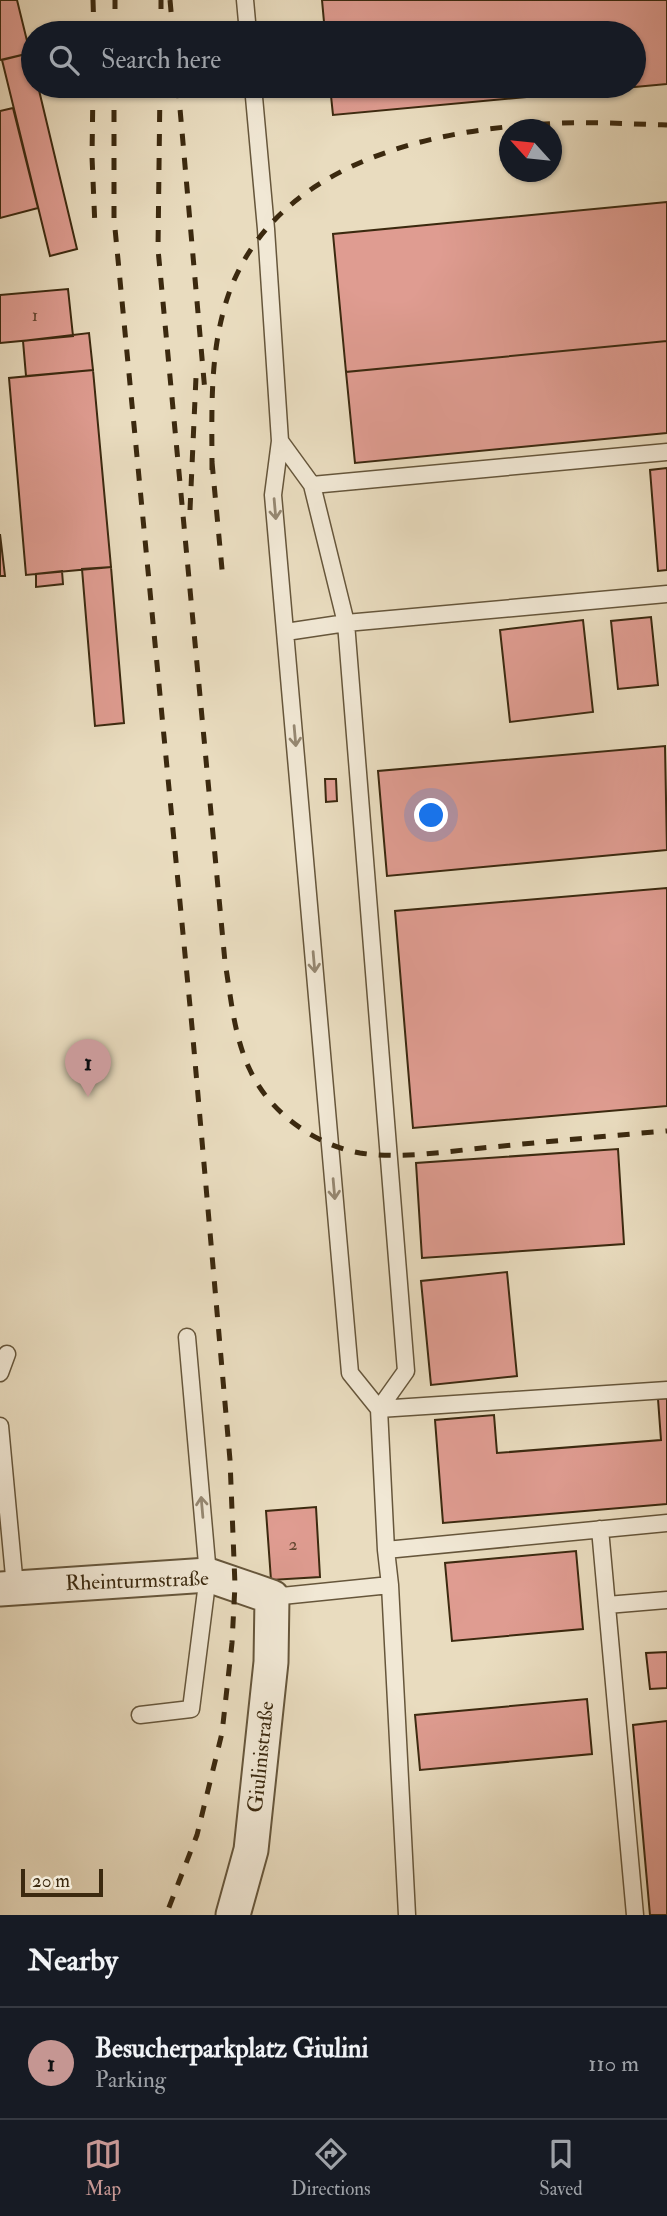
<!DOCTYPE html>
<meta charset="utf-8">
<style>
:root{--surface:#171b24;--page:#242831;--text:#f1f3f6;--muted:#9ea1a6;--line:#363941;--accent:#c59692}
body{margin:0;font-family:"IM FELL Double Pica",serif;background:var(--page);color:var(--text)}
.compass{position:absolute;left:499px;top:119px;width:63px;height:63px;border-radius:50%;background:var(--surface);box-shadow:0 2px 5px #0004;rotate:297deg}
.scale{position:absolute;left:21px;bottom:18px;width:82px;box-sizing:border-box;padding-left:7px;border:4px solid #3b290f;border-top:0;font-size:19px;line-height:24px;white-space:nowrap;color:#3b290f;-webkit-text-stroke:5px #f1e8d5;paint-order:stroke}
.you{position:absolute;left:432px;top:816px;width:24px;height:24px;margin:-18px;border:5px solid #fff;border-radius:50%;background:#1a73e8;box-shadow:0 0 0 10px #1a73e833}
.badge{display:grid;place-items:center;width:46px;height:46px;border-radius:50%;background:var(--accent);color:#111;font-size:23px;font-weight:700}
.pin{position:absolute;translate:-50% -58px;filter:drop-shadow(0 2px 4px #0008)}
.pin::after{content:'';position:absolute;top:37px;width:24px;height:21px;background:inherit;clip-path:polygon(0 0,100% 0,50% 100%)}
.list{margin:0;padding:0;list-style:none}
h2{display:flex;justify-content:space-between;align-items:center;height:91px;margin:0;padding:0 28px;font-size:30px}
h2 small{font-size:23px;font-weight:400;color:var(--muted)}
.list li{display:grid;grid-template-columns:46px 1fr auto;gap:21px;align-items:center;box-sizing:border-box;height:112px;padding:0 28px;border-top:2px solid var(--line)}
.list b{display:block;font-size:26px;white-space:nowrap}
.list p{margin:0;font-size:23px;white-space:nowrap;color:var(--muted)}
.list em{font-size:23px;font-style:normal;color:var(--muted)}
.icon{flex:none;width:38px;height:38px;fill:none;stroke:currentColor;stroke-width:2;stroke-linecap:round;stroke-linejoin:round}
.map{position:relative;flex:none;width:667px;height:1915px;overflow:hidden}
.search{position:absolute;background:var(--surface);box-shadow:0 2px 5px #0004;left:21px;right:21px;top:21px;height:77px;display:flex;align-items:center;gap:18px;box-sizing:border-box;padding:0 24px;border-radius:38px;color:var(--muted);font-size:26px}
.sheet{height:203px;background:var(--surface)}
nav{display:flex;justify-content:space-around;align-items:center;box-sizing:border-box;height:98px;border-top:2px solid var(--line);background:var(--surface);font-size:19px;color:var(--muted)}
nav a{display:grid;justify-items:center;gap:4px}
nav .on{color:var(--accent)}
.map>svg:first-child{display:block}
</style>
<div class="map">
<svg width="667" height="1915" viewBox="0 0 667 1915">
<rect width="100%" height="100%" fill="#e9dcbf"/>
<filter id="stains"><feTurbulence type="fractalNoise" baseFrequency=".00286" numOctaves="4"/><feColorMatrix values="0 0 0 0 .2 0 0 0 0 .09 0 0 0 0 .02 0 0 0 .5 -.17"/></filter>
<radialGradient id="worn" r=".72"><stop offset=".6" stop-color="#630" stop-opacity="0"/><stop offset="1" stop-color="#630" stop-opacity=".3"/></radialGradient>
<!-- building -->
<path fill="#df9c91" stroke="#3b290f" stroke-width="2" d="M0,0H17L30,53L0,60Z
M322,0H667V84L333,115L330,86H634V33H325Z
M30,53L33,68V86H38L77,249L50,256L2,60Z
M13,108L38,208L0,218V111Z
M667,202V341L346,372L333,234Z
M68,289L73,336L0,343V295Z
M89,333L93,370L26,376L23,341Z
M667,341V433L355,463L346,372Z
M93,370L111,567L26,575L9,378Z
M667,468V570L658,571L650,470Z
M0,534L5,576H0Z
M111,567L124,723L95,726L82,569Z
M62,571L63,584L36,587V574Z
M651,617L658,685L618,689L611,621Z
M583,620L593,712L510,722L500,630Z
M665,746L667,850L387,876L378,771Z
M325,779H336L337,801L326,802Z
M667,888V1106L413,1128L395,911Z
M618,1149L624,1244L422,1258L416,1163Z
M507,1272L517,1376L431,1385L421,1281Z
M667,1398V1504L443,1523L435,1420L494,1415L497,1453L661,1440L658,1399Z
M316,1507L320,1577L271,1580L266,1511Z
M576,1551L583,1629L452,1641L445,1563Z
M667,1652V1688L650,1689L646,1653Z
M587,1699L592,1754L420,1770L415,1715Z
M667,1721V1915H650L633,1725Z"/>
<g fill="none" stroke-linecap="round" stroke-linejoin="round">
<defs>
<path id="lane" d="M245,0L248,33
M253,86L266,229L280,441L273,495L350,1373L379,1409L667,1390
M280,441L312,485L346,623L286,632
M312,485L667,452
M0,1373L7,1354
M0,1426L15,1587
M600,1529L635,1915
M386,1550L379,1409L406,1371L346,623L667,594
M390,1585L407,1915
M272,1597L390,1585L386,1550L667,1523
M607,1605L667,1600
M140,1715L191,1709L208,1575L187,1337"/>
<path id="street" d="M0,1589L208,1575L272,1597L271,1662L251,1850L233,1915"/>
</defs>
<!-- lane casing -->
<use href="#lane" stroke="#66563b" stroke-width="19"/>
<!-- street casing -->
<use href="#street" stroke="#66563b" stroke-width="37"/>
<!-- lane -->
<use href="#lane" stroke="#f1e8d5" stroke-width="16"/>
<!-- street -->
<use href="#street" stroke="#f1e8d5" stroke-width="33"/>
<!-- rail -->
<path stroke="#3b290f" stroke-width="5" stroke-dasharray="12 12" stroke-linecap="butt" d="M93,0L94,33
M170,0L173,33
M115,33V0
M161,33V0
M93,86L92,157L95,227
M114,86V218L192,1027L230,1460L235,1585L232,1643L222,1733L197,1835L166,1915
M160,86L158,249L225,962C231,998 234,1037 250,1070C269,1112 315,1145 360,1153C400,1159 443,1152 482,1148C544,1142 605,1136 667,1131
M178,86L205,392
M212,462L223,580
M212,470C212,412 209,352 228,296C272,167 423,130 545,124C585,121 626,124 667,125
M190,510L196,377"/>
</g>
<!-- one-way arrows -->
<defs><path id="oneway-shaft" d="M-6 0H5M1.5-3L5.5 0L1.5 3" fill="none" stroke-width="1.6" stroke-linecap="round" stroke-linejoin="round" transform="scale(1.75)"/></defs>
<g stroke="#968872">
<use href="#oneway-shaft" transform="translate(275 509) rotate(85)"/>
<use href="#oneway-shaft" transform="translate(295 736) rotate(85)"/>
<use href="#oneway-shaft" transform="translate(314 962) rotate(85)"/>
<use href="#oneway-shaft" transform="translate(334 1189) rotate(85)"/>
<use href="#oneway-shaft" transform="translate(202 1507) rotate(-95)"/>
</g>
<g text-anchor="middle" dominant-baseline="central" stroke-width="5" stroke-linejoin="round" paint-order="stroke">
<!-- number labels -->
<g font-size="18" fill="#644630">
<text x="35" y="315">1</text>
<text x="293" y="1544">2</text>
</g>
<!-- street labels -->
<g font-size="21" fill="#3b290f" stroke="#f1e8d5">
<text transform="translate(137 1581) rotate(-2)">Rheinturmstraße</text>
<text transform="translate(261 1757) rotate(-84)">Giulinistraße</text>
</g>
</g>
<rect width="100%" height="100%" filter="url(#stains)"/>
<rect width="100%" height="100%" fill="url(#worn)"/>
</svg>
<svg class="compass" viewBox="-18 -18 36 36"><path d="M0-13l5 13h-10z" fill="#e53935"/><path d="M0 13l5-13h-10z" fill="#9ea1a6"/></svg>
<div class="scale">20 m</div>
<div class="you"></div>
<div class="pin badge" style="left:88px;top:1097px">1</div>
<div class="search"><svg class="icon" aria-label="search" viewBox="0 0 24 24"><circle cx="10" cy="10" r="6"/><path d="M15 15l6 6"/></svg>Search here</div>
</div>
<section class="sheet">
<h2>Nearby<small></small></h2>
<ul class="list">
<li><span class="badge">1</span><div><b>Besucherparkplatz Giulini</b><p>Parking</p></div><em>110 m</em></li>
</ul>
</section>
<nav>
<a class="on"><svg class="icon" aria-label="map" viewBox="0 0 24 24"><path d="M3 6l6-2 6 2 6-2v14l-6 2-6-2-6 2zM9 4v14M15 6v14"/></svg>Map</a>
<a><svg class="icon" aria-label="directions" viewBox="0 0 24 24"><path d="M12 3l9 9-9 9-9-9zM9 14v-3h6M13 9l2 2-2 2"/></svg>Directions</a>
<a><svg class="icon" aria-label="saved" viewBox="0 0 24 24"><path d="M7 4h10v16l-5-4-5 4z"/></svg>Saved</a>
</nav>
